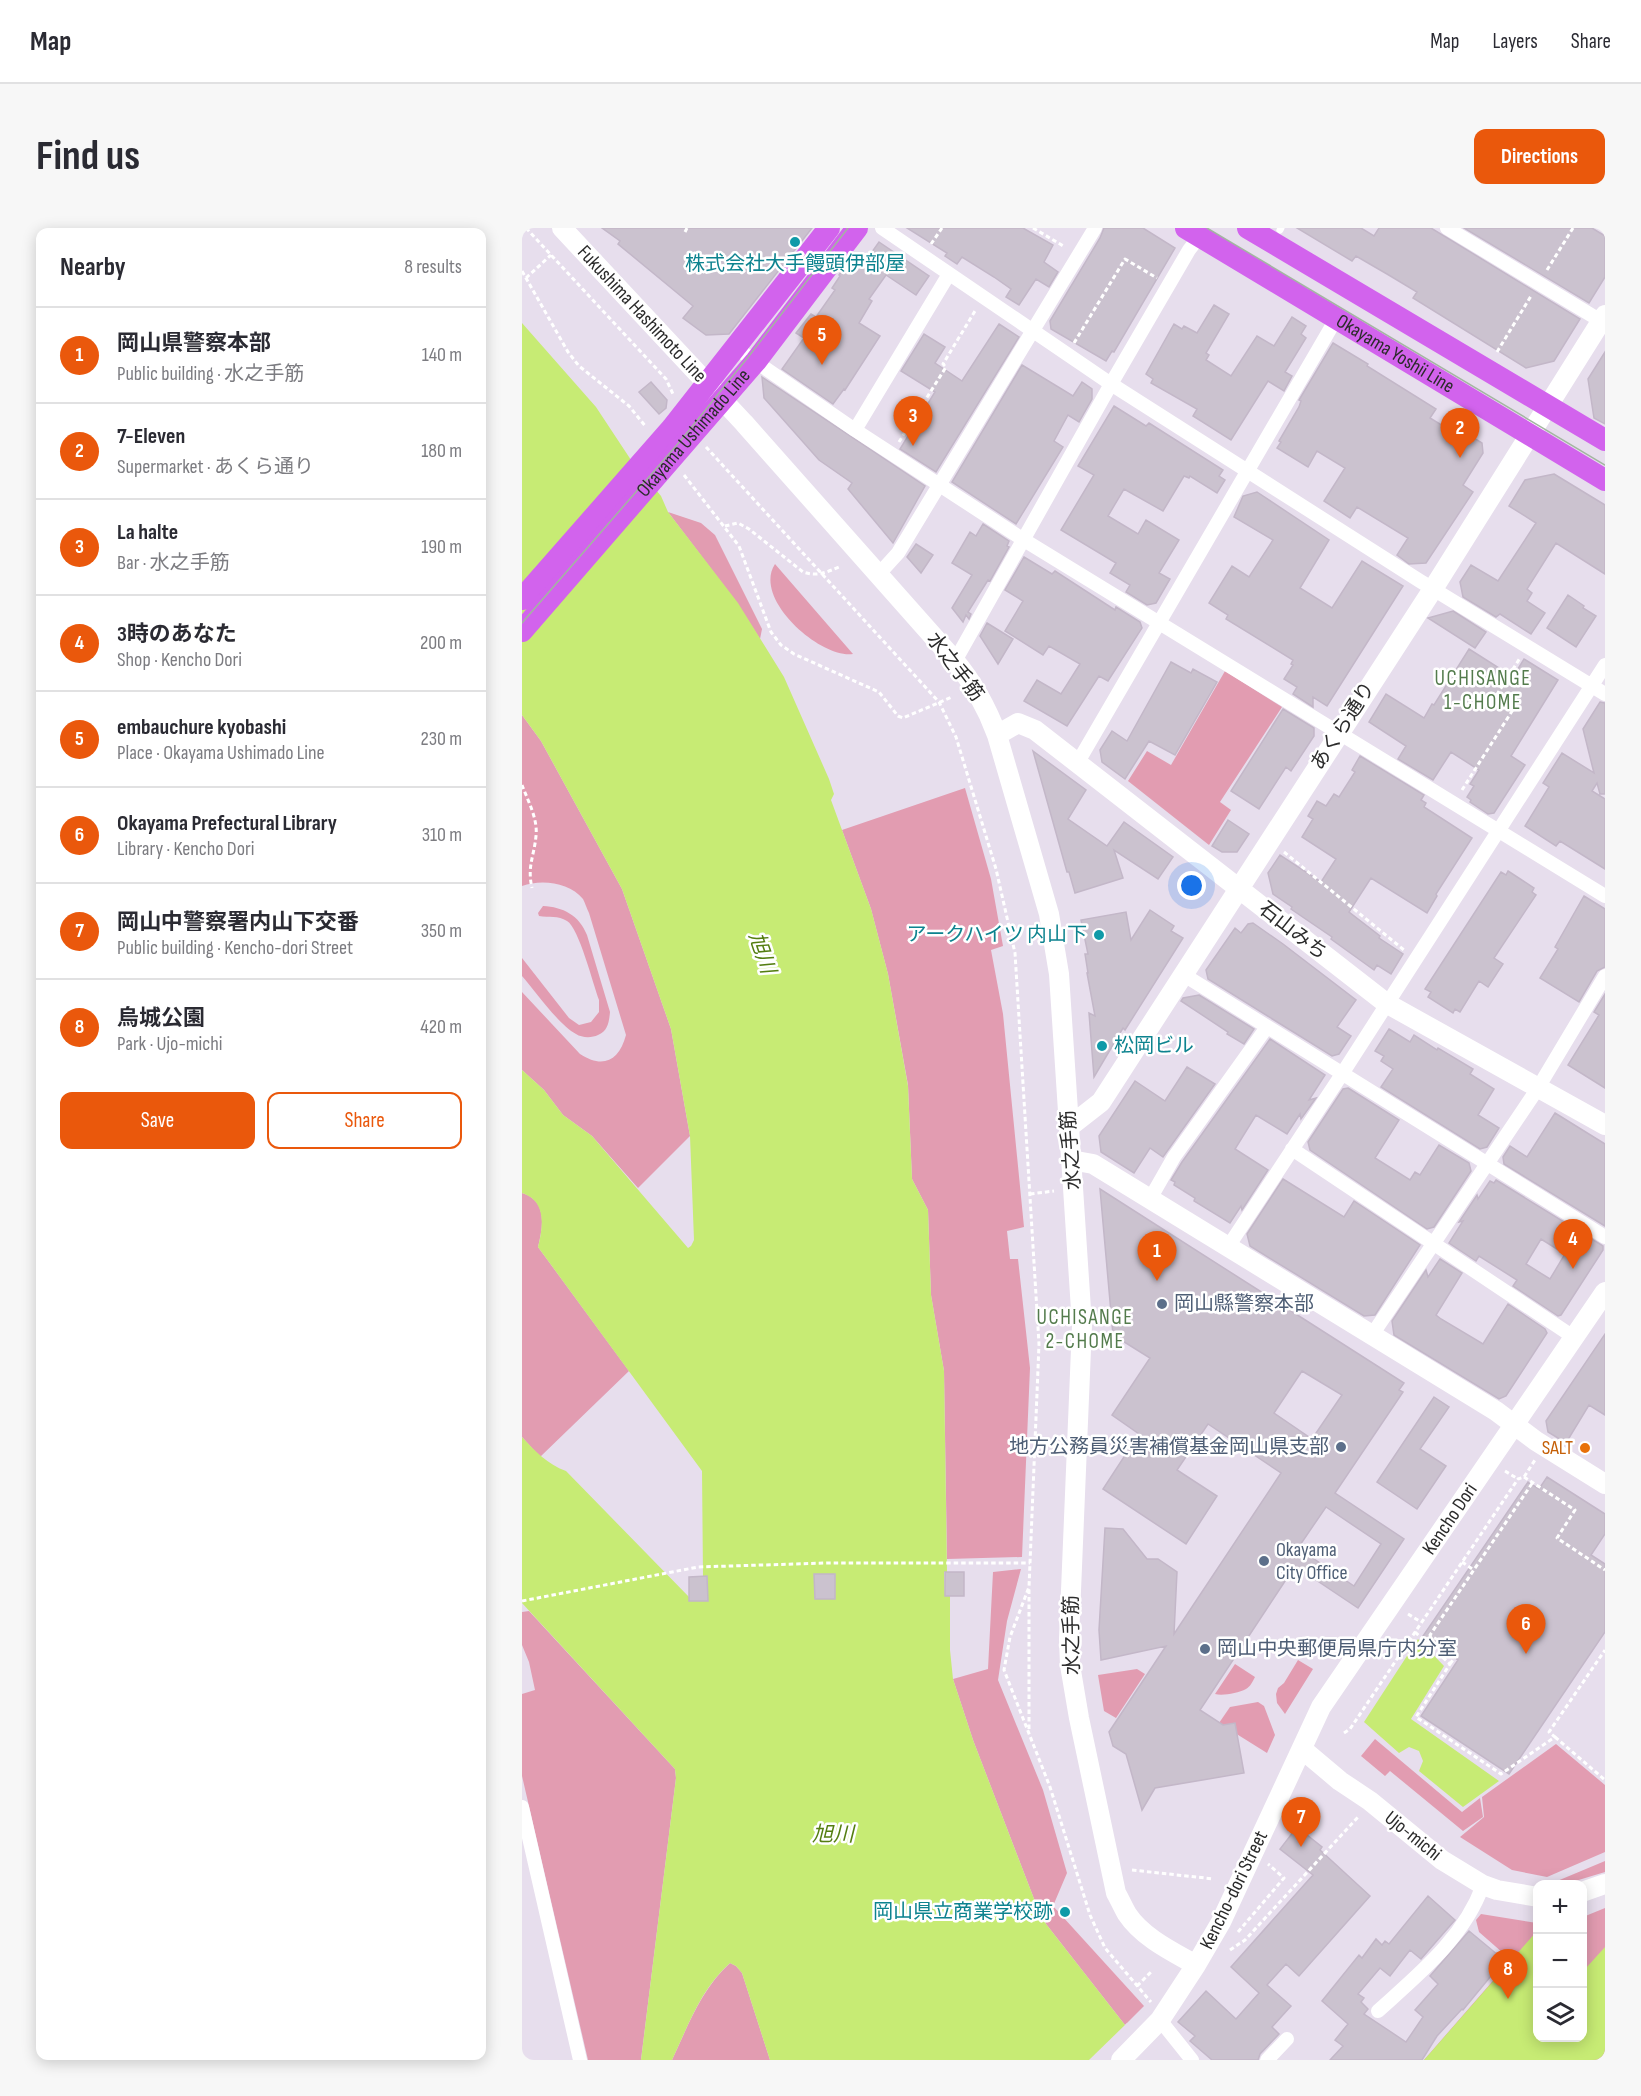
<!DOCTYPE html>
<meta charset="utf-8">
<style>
:root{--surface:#fff;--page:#f7f7f7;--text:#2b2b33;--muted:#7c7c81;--line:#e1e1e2;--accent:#ea580c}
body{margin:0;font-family:"Sofia Sans Condensed","Noto Sans JP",sans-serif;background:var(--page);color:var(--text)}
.controls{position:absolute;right:18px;bottom:18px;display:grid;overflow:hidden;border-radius:12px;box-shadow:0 3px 15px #0003}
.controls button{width:54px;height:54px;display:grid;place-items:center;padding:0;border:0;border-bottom:2px solid var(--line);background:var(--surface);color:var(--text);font:30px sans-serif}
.you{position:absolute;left:670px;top:658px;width:21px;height:21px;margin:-15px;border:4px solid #fff;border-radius:50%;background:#1a73e8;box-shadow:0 0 0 9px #1a73e833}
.badge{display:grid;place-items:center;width:39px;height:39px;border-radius:50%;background:var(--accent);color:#fff;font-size:20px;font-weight:700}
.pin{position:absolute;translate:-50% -50px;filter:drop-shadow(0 2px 3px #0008)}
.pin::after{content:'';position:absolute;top:32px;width:21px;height:18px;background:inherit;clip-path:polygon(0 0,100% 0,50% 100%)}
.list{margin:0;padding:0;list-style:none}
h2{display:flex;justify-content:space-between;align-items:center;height:78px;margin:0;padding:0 24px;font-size:26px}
h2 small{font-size:20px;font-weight:400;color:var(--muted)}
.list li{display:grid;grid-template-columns:39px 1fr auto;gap:18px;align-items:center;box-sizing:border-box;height:96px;padding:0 24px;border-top:2px solid var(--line)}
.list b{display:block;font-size:22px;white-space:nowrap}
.list p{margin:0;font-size:20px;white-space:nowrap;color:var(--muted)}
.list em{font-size:20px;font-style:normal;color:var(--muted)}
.actions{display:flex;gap:12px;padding:18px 24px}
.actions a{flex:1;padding:14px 0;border:2px solid var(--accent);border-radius:12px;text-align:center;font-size:21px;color:var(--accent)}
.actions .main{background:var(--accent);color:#fff}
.icon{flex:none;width:33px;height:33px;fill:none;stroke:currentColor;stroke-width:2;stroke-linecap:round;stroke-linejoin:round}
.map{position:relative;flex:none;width:1083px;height:1832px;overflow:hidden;border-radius:12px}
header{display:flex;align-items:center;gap:36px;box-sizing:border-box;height:84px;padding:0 30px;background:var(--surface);border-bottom:2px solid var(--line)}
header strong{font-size:28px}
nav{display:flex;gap:33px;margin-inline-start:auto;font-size:21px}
.intro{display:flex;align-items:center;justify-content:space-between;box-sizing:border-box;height:144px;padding:0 36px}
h1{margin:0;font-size:42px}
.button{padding:15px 27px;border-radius:12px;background:var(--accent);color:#fff;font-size:21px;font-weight:700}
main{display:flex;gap:36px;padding:0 36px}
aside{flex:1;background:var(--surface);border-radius:12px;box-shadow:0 3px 15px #0003}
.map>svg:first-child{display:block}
</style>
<header>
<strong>Map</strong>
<nav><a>Map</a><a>Layers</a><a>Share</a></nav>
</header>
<div class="intro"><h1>Find us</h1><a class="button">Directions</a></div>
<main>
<aside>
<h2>Nearby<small>8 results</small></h2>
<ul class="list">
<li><span class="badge">1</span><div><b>岡山県警察本部</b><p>Public building · 水之手筋</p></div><em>140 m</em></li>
<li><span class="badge">2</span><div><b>7-Eleven</b><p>Supermarket · あくら通り</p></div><em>180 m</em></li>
<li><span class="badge">3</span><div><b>La halte</b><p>Bar · 水之手筋</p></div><em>190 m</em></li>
<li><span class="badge">4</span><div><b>3時のあなた</b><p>Shop · Kencho Dori</p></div><em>200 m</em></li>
<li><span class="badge">5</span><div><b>embauchure kyobashi</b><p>Place · Okayama Ushimado Line</p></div><em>230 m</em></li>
<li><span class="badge">6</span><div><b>Okayama Prefectural Library</b><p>Library · Kencho Dori</p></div><em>310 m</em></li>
<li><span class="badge">7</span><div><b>岡山中警察署内山下交番</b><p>Public building · Kencho-dori Street</p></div><em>350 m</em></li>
<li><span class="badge">8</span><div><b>烏城公園</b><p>Park · Ujo-michi</p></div><em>420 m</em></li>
</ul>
<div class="actions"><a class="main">Save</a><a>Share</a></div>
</aside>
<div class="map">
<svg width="1083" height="1832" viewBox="0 0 1083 1832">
<rect width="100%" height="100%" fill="#e7deed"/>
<!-- green -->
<path fill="#e29cb1" d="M146,284L179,295L193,307L240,401L238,411L215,375Z
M253,336L331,426C299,431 230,371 253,336Z
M703,443L760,479L698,574L709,582L687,617L606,553L625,523L649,537Z
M0,487L19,513L100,661L149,801L168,908L116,960L70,908L41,887L22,862L0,842V764L58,826C81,841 97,833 104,807L67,685C65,681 63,675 61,671C47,654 19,651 0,658Z
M443,560L469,651L481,718L469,722L481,786L502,999L485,1003L488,1031H496L508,1140L500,1329L425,1331L422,1143L409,1067L406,982L390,951L386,857L366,746L349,681L320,602Z
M21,678C41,679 57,687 65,707L88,784C87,794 86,803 76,807C70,810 60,810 54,806C37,797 13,763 0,748V730L47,790L57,797L69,794L77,784V772C71,756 57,700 45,693C36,687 27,690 17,688L16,685Z
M0,965C26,973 21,999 16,1019L107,1143L18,1229L0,1209Z
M499,1341L485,1393L476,1452L521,1562L545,1645L531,1678L622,1778L603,1797L524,1696L514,1676L451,1512L431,1451L466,1441L471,1344Z
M7,1383L153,1541L154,1550L119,1832H66L0,1548V1466L13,1462L7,1434L0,1417V1384Z
M776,1432L791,1441L763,1486L755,1475L754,1466L756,1460L762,1455Z
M713,1436L733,1449C731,1453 728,1459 724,1461C716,1465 701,1468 693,1466Z
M615,1441L623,1446L594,1490L582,1483L576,1447Z
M736,1474L742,1478L753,1507L745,1525L697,1495L708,1479Z
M853,1511L940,1584L958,1570L961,1589L941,1603L868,1543L863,1548L839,1528Z
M1034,1516L1083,1557V1624L1025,1649L990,1642L938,1609L962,1589L960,1569Z
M1083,1633V1644L1050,1654L1028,1656Z
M1083,1680V1832H902L989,1732L957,1704L954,1692L959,1686L1015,1695L1016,1810H1060L1061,1689Z
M208,1735L214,1738L220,1745L248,1832H150C167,1796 178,1763 208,1735Z"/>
<!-- water -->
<path fill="#c7eb74" d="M0,95L74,179L109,232L139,268L146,284L216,375L262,449L307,551L312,566L309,572L349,681L366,746L386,858L390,951L406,982L409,1067L422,1143L425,1344H422L423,1368H428V1422L431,1451L451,1512L514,1676L524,1696L603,1797L612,1832H248L220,1745L214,1738L208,1735C178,1762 167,1796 150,1832H119L154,1550L153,1541L0,1375V1209C14,1224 25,1236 44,1243L167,1369L168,1373L186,1372L185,1349L181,1348L180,1243L16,1019C21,999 25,973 0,965V842L22,862L41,887L70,908L166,1020L169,1018L172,1012L168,908L149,801L100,661L19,513L0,487Z
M896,1411L922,1438L889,1491L977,1553L941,1579L897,1543L901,1533L897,1523L887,1519L877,1525L842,1494Z
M1015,1703L1016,1810H1060L1061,1737L1064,1740L1083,1719V1832H902Z"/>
<!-- pier -->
<path fill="#e7deed" d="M605,1795L615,1832H567Z"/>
<!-- building -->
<path fill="#cbc2cf" stroke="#c3b7c8" stroke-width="1.5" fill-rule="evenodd" d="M80,0H290L207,106L184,107L161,90L171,78L96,16L98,13Z
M385,0H501L531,17L522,34L536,44L527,59L514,51L497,77L484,69L489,61L472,49L440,29L435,36L423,28L425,25Z
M582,0H621L653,20L592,124L590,123L584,133L529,101L528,93L578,10Z
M775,0H839L852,8L857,0H909L1058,91L1032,133L1004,140L891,70L895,64L865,46L834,28L830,33Z
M942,0H1070L1083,8V49L1067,75Z
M357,14L407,48L394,67L364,47L347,71L350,73L337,95L358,108L323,162L322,161L311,176L260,141L282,110L274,105L289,86L294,89L313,62L310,60L318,48L317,47L329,30L340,38Z
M692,77L707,86L684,125L687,127L684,132L709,148L735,108L752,118L770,89L784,98L779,106L784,110L763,144L770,148L762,163L746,153L709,212L671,188L675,181L629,155L631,151L624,146L652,96L660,101L662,98L675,105Z
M477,96L497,109L414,244L378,221L413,164L379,143L402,106L423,119L413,135L440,153Z
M811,115L846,136L845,138L914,181L908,190L934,206L937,201L960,215L961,225L941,257L951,264L904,335L887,336L875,327L886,310L835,279L828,290L802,273L823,240L795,223L786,239L755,220L759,214L757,213L777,179L779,173L777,172Z
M1083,124V196L1072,190L1066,151Z
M500,137L551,168L560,154L570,161V171L557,194L546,187L532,213L541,219L494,296L430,254Z
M240,149L403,258L371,315L326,261L330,255L297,232L242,170Z
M129,154L145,172L144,180L137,186L117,164Z
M592,178L624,198L627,195L701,242L697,248L703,252L695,265L668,248L667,250L662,248L641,283L602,261L586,288L616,306L624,292L657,312L637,345L648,351L634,375L625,377L604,364L608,357L588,345L594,335L539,302L572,247L556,238Z
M1032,246L1083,277V346L1034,315L1005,361L1010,365L1005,373L1023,385L1009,406L978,386L974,389L941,369L938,354L949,337L976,353L1014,295L987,278L1003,252Z
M735,264L807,312L778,360L810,380L840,333L881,358L805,478L791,469V479L771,466L775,459L762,451L771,437L769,436L771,432L704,391L706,387L687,375L710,338L727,349L751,312L712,289L721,268Z
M461,296L487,313L485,318L487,319L468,353L466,352L446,384L449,386L447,391L444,387L441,394L430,380L450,347L430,335L448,304L454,308Z
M394,316L411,327L399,345L385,329Z
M502,329L530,346L533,343L593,382L594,379L618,394L620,400L586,453L577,448L545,498L502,473L515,452L539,466L558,436L527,418L521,427L483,403L501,373L483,362Z
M1046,367L1062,378L1061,380L1074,388L1054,419L1025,400Z
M931,383L964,404L953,420L906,390Z
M465,395L491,411L476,436L458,408Z
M947,421L991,449L1002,431L1036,452L989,528L1003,537L972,585L966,586L948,574L949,572L945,569L952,558L948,556L957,542L929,524L911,552L876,531L884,518L847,494L864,466L902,490L910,476L912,477Z
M649,434L669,445L671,441L695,454L653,527L627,513L603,551L580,534L578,522L590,503L605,513Z
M1078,474L1083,475V566H1078L1075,555L1070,563L1083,571V641L1038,613L1034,618L1003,598L1027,559L1021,555L1040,525L1072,545L1061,501Z
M761,481L792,500V508L769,543L764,539L737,581L709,563Z
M511,523L564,562L546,591L585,618L602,594L651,629L636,651L592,622L601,650L553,665L547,644H545Z
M838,528L902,567L899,572L904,575L902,579L950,610L914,666L915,668L905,685L849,650L827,684L858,708L857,710L881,726L869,746L855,737L852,742L809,711L810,709L769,681L770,679L751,666L746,645L758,627L799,654L814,631L780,609L791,591L786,588L795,573L804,578L812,566L817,569L833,544L830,542Z
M706,592L727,606L715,624H700L690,618Z
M986,643L1012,660L1010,664L1014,667L972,730L981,736L966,759L957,753L938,784L933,781L931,785L906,769L909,764L903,761L979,644L984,647Z
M1062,668L1083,681V739L1075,743L1057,774L1018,750L1036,721L1033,719Z
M628,682L652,698L649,703L661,710L603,802L601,800L572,849L567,785L573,788L565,745H566L563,726H566L559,692L604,684L609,712Z
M731,695L761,716L834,772L815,799L829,808L817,826L810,828L686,751L684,742L713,700L719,705L726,696Z
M1083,766V860L1046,837L1077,787L1072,784Z
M677,767L732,801L722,816L705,806L706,804L659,773L661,770Z
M867,801L888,814L892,807L915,822L916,820L951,841L948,846L972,861L956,887L977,900L965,919L958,921L859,859L871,841L859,833L862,828L853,823Z
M748,811L803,847L787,872L794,870L779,891L778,886L765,906L734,887L713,921L746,942L720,982L719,978L708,995L672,973L673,970L652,957L653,954L649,952L660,934Z
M665,839L693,856L641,929L628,920L612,945L579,924L577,908L613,853L643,873Z
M826,860L877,892L853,930L888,952L893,944L898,947L917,917L947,935L949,943L912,999L905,1001L788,922L786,914L821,861Z
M1033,885L1083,916V998L982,936L981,929L988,918L1005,929Z
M761,951L822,989L832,973L898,1017L853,1087L842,1088L728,1018L725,1006Z
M974,952L1081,1018V1022L1039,1087L1036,1088L991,1058L995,1052L957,1028L954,1033L927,1015L941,993L937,994L955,967L956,971L968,953L972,955ZM1019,1011L1043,1026L1028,1051L1004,1036Z
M578,961L882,1155L877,1162L881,1164L813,1265L882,1311L836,1380L773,1338L678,1482L701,1497L713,1495L722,1545L633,1560L620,1582L604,1526L591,1518L587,1504L644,1418L579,1432L577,1402L583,1300L601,1301L625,1331H636L655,1344L652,1406L759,1245L686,1196L655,1242L695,1268L664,1316L581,1261L617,1206L590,1187L628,1130L591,1107ZM780,1143L820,1167L790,1211L752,1185ZM804,1279L859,1316L832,1358L776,1320Z
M918,1031L940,1045L914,1087L919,1091L961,1116L986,1076L1023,1101L1025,1105L984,1168L977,1171L872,1107L870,1093L904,1042L906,1049Z
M1083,1106V1187L1067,1177L1044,1215L1026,1204L1024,1193Z
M912,1169L927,1179L898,1221L924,1238L895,1281L855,1254Z
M1025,1249L1083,1286V1306L1069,1327L1083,1336V1404L987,1546L899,1488L936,1432L901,1408L1006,1254L1017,1261Z
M423,1344H442V1368H423Z
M292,1346H313V1371H293Z
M185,1348L186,1373H167V1349Z
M775,1599L800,1619L798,1622L848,1668L777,1748L764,1736L745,1757L769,1778L750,1799L757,1806L738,1826L736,1832H690L668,1813L673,1808L656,1794L684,1763L714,1791L737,1765L709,1739L791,1647L758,1621Z
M906,1668L933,1692L899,1731L888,1722L868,1748L858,1740L836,1766L842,1770L839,1774L846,1781L842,1786L884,1814L901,1789L893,1782L916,1756L908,1748L947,1703L982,1732L941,1782L940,1781L915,1808L900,1832H808L821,1818L813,1812L826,1796L800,1773L837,1727L840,1730L854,1711L860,1717L863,1713L867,1716Z"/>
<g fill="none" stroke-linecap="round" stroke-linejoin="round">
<!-- path -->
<path stroke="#fff" stroke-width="3" stroke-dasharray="4.5 3" stroke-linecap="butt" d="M4,0L144,151L151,166
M511,0L543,19
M163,4L165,0
M409,16L420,0
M1025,42L1051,0
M0,43L46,124L57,138L107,178L124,199
M4,50L29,27
M552,115L603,31L635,50
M975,124L1009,68
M377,214L424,139L421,136L453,83
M184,219L417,474L434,509L474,641L493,725L517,1116L516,1141L507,1359L488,1409L482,1442L528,1559L568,1687L583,1720L629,1774
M162,247L217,318L249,404L259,417L272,426L357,464L376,488L381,490L430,469
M203,298L216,295L227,301L281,344C295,349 305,344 317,339
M0,557C6,573 16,591 14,608C12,629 5,638 10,660
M940,562L992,480L974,468L998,430
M762,624L882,722
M508,966L532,963
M983,1243L996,1251
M1002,1249L1053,1282L1035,1310L1083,1342
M940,1334L952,1342
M0,1373L176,1339L305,1335H508
M886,1386L899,1394
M893,1404L928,1436L894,1489L979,1546L1033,1509L1027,1504L1083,1422
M928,1436L936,1425L908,1407L1011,1254
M507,1501V1361
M822,1505L828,1501L996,1251L1002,1249L1013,1232
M1033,1509L1083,1552
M610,1642L692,1651
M716,1704L762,1650L746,1636
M708,1722L723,1712L836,1589
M615,1758L629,1744"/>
<!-- lane -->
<path stroke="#fff" stroke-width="7" d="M758,2L759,0"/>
<!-- street -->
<path stroke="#fff" stroke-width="14" d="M360,0L589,156L898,353L1083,466
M925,0L1079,93
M214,120L333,202L502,312L1083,668
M333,202L427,46
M356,347L376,325L573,0
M433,433L589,156L667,22L681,4
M556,534L814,91
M662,747L1083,1009
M770,921L1053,1110
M628,971L652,929L745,799
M706,1019L820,846L1083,437
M850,1107L1016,860L1083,748
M0,1579L58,1832
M856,1783C897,1746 942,1710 961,1657
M638,1792L670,1832
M745,1832L765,1811"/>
<!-- secondary -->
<path stroke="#fff" stroke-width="20" d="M40,0L222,195L433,433C452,456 465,480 475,507L527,686L537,746L560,1097L547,1411L548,1437L557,1490L594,1665C598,1672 601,1679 605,1686C621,1710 651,1724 674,1737
M475,507L496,495L513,502L864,775L1083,897
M547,899L579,874L911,361L1083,87
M549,932L571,936L974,1183L1014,1213L1083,1256
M780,1521L818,1553L848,1573L920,1632L961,1657L975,1662L1016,1669
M1060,1664L1083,1656
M599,1832L638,1792L674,1737L699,1694L799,1479L1083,1064"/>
<!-- primary -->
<g stroke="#d263ed" stroke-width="22">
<path id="s1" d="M664,0L1083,252"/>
<path d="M726,0L1083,212"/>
<path d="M0,371L150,200L307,0"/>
<path id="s2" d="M0,403L234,133L335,0"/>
</g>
<!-- tram -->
<path stroke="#a3b5a1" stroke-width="1.5" d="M685,0L1083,237
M0,395L160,211L227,128L326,0"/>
</g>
<!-- markers -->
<g fill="#0f9aa8" stroke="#fff" stroke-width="2">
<circle cx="273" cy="14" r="6"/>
<circle cx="577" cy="707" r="6"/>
<circle cx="580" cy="818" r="6"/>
<circle cx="543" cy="1684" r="6"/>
</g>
<g fill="#5c6f8a" stroke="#fff" stroke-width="2">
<circle cx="640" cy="1076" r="6"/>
<circle cx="819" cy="1219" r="6"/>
<circle cx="742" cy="1333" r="6"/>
<circle cx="683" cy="1421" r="6"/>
</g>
<circle fill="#e8710a" stroke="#fff" stroke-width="2" cx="1063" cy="1220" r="6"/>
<g text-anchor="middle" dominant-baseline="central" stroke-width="5" stroke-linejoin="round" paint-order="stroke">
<!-- culture labels -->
<g font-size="20" fill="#0d838f" stroke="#fff" text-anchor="end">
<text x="273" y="36" text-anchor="middle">株式会社大手饅頭伊部屋</text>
<text x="565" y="707">アークハイツ 内山下</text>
<text x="592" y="818" text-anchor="start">松岡ビル</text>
<text x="531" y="1684">岡山県立商業学校跡</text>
</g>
<!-- street labels -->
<g font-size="20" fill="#2b2b2b" stroke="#fff">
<text transform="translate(120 86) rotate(47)">Fukushima Hashimoto Line</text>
<text stroke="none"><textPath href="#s1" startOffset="244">Okayama Yoshii Line</textPath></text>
<text stroke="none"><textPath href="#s2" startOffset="262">Okayama Ushimado Line</textPath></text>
<text transform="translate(433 439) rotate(53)">水之手筋</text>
<text transform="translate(821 498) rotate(-57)">あくら通り</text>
<text transform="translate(771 703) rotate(38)">石山みち</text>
<text transform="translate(549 922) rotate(-94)">水之手筋</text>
<text transform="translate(928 1291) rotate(-56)">Kencho Dori</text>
<text transform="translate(550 1407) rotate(-91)">水之手筋</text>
<text transform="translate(891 1608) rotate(39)">Ujo-michi</text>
<text transform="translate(712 1662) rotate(-64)">Kencho-dori Street</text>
</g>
<!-- service labels -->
<g font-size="20" fill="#4e5e75" stroke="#fff" text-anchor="start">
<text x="652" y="1076">岡山縣警察本部</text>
<text x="807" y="1219" text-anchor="end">地方公務員災害補償基金岡山県支部</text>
<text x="754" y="1322">Okayama<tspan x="754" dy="23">City Office</tspan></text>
<text x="695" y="1421">岡山中央郵便局県庁内分室</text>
</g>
<!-- food labels -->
<g font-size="20" fill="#c56008" stroke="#fff" text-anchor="end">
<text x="1051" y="1220">SALT</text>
</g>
<!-- neighbourhood labels -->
<g font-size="21" letter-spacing="1.5" fill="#537b4c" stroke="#fff">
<text x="961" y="450">UCHISANGE<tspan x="961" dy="24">1-CHOME</tspan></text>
<text x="563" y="1089">UCHISANGE<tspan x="563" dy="24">2-CHOME</tspan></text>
</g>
<!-- water labels -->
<g font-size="21" font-style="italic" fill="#547e11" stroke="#fff">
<text transform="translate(240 725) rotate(71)">旭川</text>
<text x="311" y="1606">旭川</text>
</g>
</g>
</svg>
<div class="controls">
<button>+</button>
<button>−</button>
<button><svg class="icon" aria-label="layers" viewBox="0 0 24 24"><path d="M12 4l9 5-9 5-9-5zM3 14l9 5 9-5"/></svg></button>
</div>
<div class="you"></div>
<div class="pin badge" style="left:635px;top:1053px">1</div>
<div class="pin badge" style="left:938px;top:230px">2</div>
<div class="pin badge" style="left:391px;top:218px">3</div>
<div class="pin badge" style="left:1051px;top:1041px">4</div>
<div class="pin badge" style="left:300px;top:137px">5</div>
<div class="pin badge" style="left:1004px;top:1426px">6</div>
<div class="pin badge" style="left:779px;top:1619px">7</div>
<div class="pin badge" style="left:986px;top:1771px">8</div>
</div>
</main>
